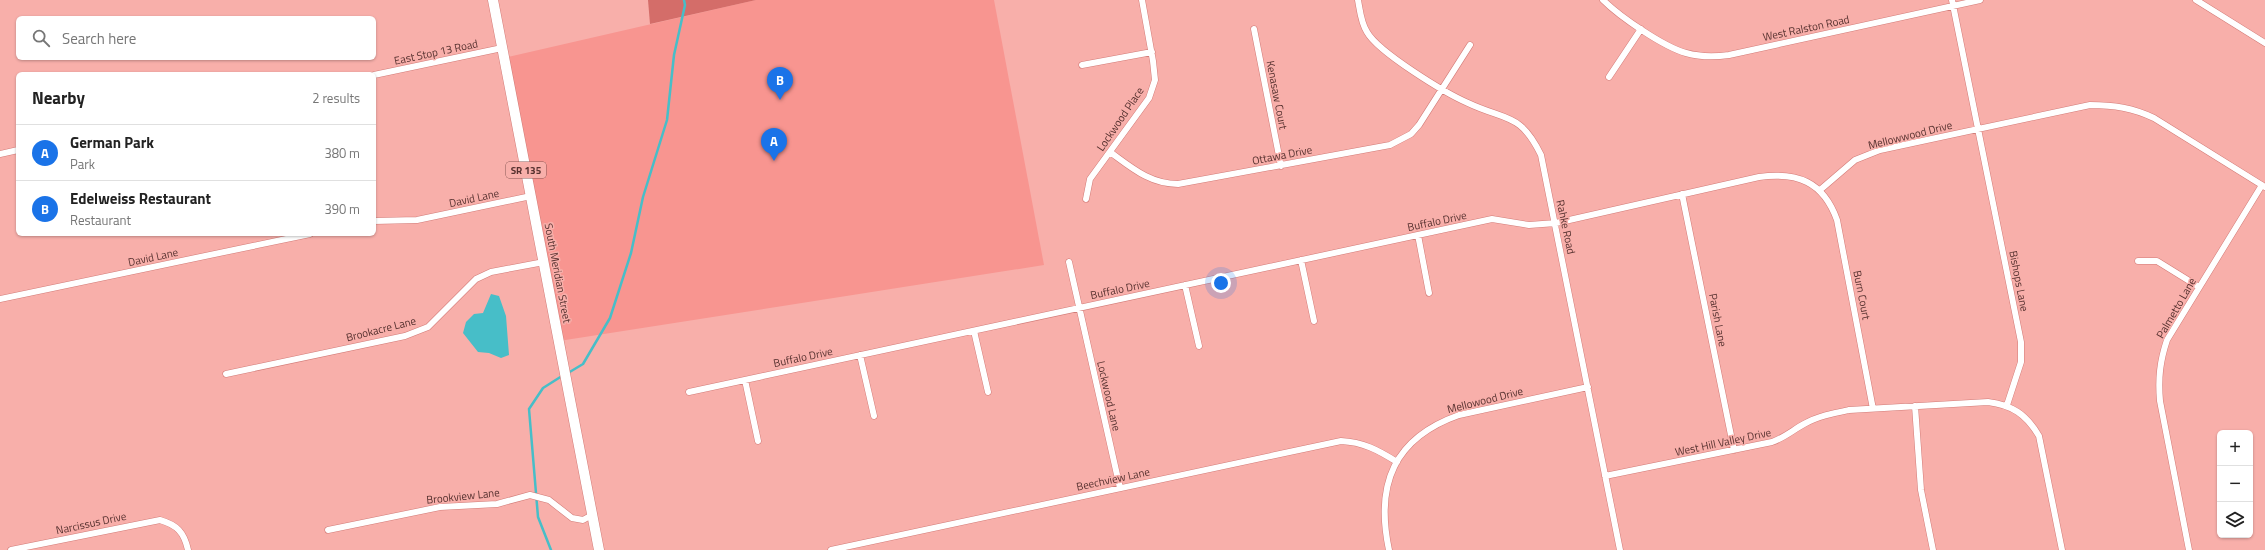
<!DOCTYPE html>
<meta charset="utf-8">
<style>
:root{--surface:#fff;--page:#f2f2f2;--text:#222;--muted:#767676;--line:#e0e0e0;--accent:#1a73e8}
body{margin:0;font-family:"Titillium Web",sans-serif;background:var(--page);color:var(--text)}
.controls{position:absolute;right:12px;bottom:12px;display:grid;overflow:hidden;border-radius:6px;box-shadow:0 1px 3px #0004}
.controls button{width:36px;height:36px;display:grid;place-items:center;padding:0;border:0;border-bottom:1px solid var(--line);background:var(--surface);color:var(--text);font:20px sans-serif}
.you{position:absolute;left:1221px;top:283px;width:14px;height:14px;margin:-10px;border:3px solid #fff;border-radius:50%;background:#1a73e8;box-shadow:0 0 0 6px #1a73e833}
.badge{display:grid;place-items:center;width:26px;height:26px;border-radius:50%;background:var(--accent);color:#fff;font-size:13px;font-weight:700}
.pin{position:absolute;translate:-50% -33px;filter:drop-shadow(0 1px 2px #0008)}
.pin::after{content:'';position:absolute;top:21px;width:14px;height:12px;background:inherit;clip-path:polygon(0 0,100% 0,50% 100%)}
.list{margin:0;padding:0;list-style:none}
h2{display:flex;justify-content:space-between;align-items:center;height:52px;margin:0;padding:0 16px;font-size:17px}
h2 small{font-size:13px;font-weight:400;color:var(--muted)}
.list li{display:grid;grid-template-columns:26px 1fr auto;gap:12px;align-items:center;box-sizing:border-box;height:56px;padding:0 16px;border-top:1px solid var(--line)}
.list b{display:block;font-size:15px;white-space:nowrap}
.list p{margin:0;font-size:13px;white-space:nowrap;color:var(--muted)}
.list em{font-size:13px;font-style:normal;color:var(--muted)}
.icon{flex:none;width:22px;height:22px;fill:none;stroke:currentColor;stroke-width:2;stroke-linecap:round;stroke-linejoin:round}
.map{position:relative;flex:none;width:2265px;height:550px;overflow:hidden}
.search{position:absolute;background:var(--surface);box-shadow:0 1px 3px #0004;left:16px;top:16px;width:360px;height:44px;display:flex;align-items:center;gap:10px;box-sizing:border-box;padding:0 14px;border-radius:6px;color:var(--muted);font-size:15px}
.panel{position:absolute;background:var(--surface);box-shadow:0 1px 3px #0004;left:16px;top:72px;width:360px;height:164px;border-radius:6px}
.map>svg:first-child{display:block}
</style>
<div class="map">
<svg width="2265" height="550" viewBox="0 0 2265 550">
<rect width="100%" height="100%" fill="#f8afaa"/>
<!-- green -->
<path fill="#f89590" d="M756,0H994L1044,265L559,341L504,58Z"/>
<!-- forest -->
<path fill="#d46d69" d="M648,0H756L650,24Z"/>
<!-- water -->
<path fill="#47bec8" d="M491,294L499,296L506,316L509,355L501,358L489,353L478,352L463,333L466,322L474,314L483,313Z"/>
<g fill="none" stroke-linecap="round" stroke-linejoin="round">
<!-- stream -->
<path stroke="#47bec8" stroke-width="2.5" d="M568,373L583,364L610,318L631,253L643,197L667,120L674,55L685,5L684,0
M551,550L538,517L529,409L543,388L562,376"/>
<defs>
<path id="street" d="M1358,0C1360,11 1361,23 1367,32C1378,52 1445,93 1468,103C1506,121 1520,112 1541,155L1620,550
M1603,0C1620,17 1664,47 1686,53C1700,57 1714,57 1729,55L1980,0
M1952,0L2021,342V362L2007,405
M2196,0L2265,43
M1254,29L1281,166
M1082,65L1152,52
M374,75L502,48
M1609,77L1641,29
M1110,152C1132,168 1150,184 1178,184L1390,145L1411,134L1419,125L1470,45
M0,154L18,150
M1820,190L1855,160L1880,150L2090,105C2114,105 2133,108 2154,118L2265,187
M1682,194L1734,450
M1086,199L1090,179L1149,98L1155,80L1153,61L1142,0
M374,221L417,220L531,196
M1418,235L1429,293
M1301,260L1314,321
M2138,261H2157L2199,287
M1069,262L1120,488
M1185,285L1199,346
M0,299L310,234
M974,331L988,392
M860,355L874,416
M226,374L405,336L428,327L476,279L491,272L544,262
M745,380L758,441
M689,392L1492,219L1529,225L1556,223L1759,177C1797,172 1823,181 1837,220L1873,409
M1915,406L1921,490L1933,550
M1605,476L1772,442C1784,438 1793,430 1804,424C1818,416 1834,413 1849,410L1988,402C2012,405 2026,414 2039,436L2062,550
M328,530L440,507L497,504L530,495L549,500L572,518L583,520L592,515
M11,550L160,520C177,525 184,532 188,550
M831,550L1341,441C1363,442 1378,450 1397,462
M1389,550C1375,484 1394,438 1459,415L1588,387
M2189,550L2160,401C2158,378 2160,361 2167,340L2262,185"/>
<path id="primary" d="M493,0L599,550"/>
</defs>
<!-- street casing -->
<use href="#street" stroke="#d27b77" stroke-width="7"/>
<!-- primary casing -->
<use href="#primary" stroke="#d27b77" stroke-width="11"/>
<!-- street -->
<use href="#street" stroke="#fff" stroke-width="6"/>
<!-- primary -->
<use href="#primary" stroke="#fff" stroke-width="10"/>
</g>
<g text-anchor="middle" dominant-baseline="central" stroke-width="3" stroke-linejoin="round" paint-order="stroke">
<!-- shield labels -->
<rect fill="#f8afaa" stroke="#875754" stroke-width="1" x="506" y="162" width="40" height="16" rx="3"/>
<g font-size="10" font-weight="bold" fill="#56312f">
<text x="526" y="170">SR 135</text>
</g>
<!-- street labels -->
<g font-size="11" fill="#56312f" stroke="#f8afaa">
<text transform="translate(1806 28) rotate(-12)">West Ralston Road</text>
<text transform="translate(436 52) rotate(-12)">East Stop 13 Road</text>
<text transform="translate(1277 95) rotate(79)">Kenasaw Court</text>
<text transform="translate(1120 119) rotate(-56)">Lockwood Place</text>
<text transform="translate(1910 135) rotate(-14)">Mellowwood Drive</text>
<text transform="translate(1282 155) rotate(-11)">Ottawa Drive</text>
<text transform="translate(474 198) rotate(-12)">David Lane</text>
<text transform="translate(1437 221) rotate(-12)">Buffalo Drive</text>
<text transform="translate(1566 227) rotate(78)">Rahke Road</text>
<text transform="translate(153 257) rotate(-12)">David Lane</text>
<text transform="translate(558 273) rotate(79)">South Meridian Street</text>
<text transform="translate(2019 281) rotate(79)">Bishops Lane</text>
<text transform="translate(1120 289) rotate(-12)">Buffalo Drive</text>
<text transform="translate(1862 295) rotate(79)">Burn Court</text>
<text transform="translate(2176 308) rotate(-60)">Palmetto Lane</text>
<text transform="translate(1718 320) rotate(79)">Parish Lane</text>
<text transform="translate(381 329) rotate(-14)">Brookacre Lane</text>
<text transform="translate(803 357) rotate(-12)">Buffalo Drive</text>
<text transform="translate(1109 396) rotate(77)">Lockwood Lane</text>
<text transform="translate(1485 400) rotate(-14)">Mellowood Drive</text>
<text transform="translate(1723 442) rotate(-12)">West Hill Valley Drive</text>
<text transform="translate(1113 479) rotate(-12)">Beechview Lane</text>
<text transform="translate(463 496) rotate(-6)">Brookview Lane</text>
<text transform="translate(91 523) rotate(-12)">Narcissus Drive</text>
</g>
</g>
</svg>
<div class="controls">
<button>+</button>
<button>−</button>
<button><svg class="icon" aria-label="layers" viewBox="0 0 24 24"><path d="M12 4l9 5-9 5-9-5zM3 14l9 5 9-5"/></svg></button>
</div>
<div class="you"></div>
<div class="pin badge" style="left:774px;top:161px">A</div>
<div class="pin badge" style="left:780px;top:100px">B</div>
<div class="search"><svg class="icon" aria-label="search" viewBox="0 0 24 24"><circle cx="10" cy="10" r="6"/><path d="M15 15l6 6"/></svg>Search here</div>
<section class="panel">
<h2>Nearby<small>2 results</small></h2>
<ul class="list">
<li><span class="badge">A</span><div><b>German Park</b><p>Park</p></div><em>380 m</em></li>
<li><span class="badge">B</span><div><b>Edelweiss Restaurant</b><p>Restaurant</p></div><em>390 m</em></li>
</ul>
</section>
</div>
